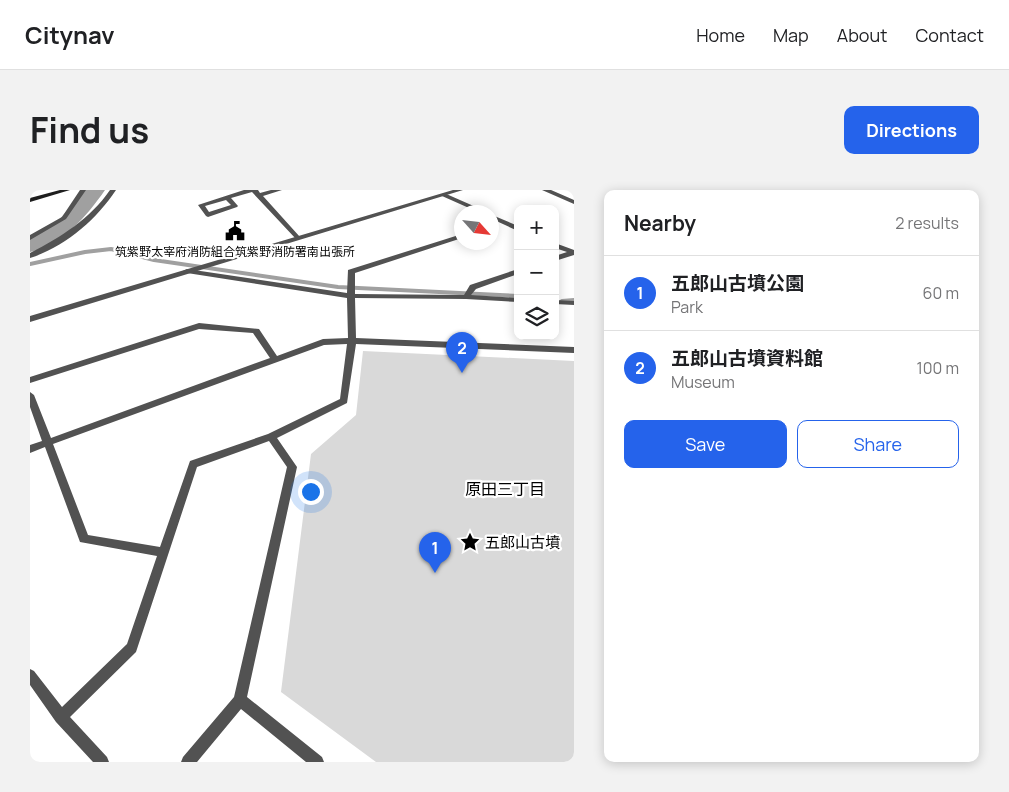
<!DOCTYPE html>
<meta charset="utf-8">
<style>
:root{--surface:#fff;--page:#f2f2f2;--text:#202124;--muted:#757577;--line:#e0e0e0;--accent:#2563eb}
body{margin:0;font-family:Manrope,"Noto Sans JP",sans-serif;background:var(--page);color:var(--text)}
.controls{position:absolute;right:15px;top:15px;display:grid;overflow:hidden;border-radius:10px;box-shadow:0 2px 12px #0003}
.controls button{width:45px;height:45px;display:grid;place-items:center;padding:0;border:0;border-bottom:1px solid var(--line);background:var(--surface);color:var(--text);font:25px sans-serif}
.compass{position:absolute;left:424px;top:15px;width:45px;height:45px;border-radius:50%;background:var(--surface);box-shadow:0 2px 12px #0003;rotate:117deg}
.you{position:absolute;left:280px;top:301px;width:18px;height:18px;margin:-12px;border:4px solid #fff;border-radius:50%;background:#1a73e8;box-shadow:0 0 0 8px #1a73e833}
.badge{display:grid;place-items:center;width:32px;height:32px;border-radius:50%;background:var(--accent);color:#fff;font-size:16px;font-weight:700}
.pin{position:absolute;translate:-50% -41px;filter:drop-shadow(0 1px 2px #0008)}
.pin::after{content:'';position:absolute;top:26px;width:18px;height:15px;background:inherit;clip-path:polygon(0 0,100% 0,50% 100%)}
.list{margin:0;padding:0;list-style:none}
h2{display:flex;justify-content:space-between;align-items:center;height:65px;margin:0;padding:0 20px;font-size:21px}
h2 small{font-size:16px;font-weight:400;color:var(--muted)}
.list li{display:grid;grid-template-columns:32px 1fr auto;gap:15px;align-items:center;box-sizing:border-box;height:75px;padding:0 20px;border-top:1px solid var(--line)}
.list b{display:block;font-size:19px;white-space:nowrap}
.list p{margin:0;font-size:16px;white-space:nowrap;color:var(--muted)}
.list em{font-size:16px;font-style:normal;color:var(--muted)}
.actions{display:flex;gap:10px;padding:15px 20px}
.actions a{flex:1;padding:11px 0;border:1px solid var(--accent);border-radius:10px;text-align:center;font-size:18px;color:var(--accent)}
.actions .main{background:var(--accent);color:#fff}
.icon{flex:none;width:28px;height:28px;fill:none;stroke:currentColor;stroke-width:2;stroke-linecap:round;stroke-linejoin:round}
.map{position:relative;flex:none;width:544px;height:572px;overflow:hidden;border-radius:10px}
header{display:flex;align-items:center;gap:30px;box-sizing:border-box;height:70px;padding:0 25px;background:var(--surface);border-bottom:1px solid var(--line)}
header strong{font-size:24px}
nav{display:flex;gap:28px;margin-inline-start:auto;font-size:18px}
.intro{display:flex;align-items:center;justify-content:space-between;box-sizing:border-box;height:120px;padding:0 30px}
h1{margin:0;font-size:35px}
.button{padding:12px 22px;border-radius:10px;background:var(--accent);color:#fff;font-size:18px;font-weight:700}
main{display:flex;gap:30px;padding:0 30px}
aside{flex:1;background:var(--surface);border-radius:10px;box-shadow:0 2px 12px #0003}
.map>svg:first-child{display:block}
</style>
<header>
<strong>Citynav</strong>
<nav><a>Home</a><a>Map</a><a>About</a><a>Contact</a></nav>
</header>
<div class="intro"><h1>Find us</h1><a class="button">Directions</a></div>
<main>
<div class="map">
<svg width="544" height="572" viewBox="0 0 544 572">
<rect width="100%" height="100%" fill="#fff"/>
<!-- green -->
<path fill="#d9d9d9" d="M333,161L544,171V572H346L251,502L281,264L326,225Z"/>
<g fill="none" stroke-linecap="round" stroke-linejoin="round">
<!-- stream -->
<path stroke="#a0a0a0" stroke-width="4" d="M0,74L55,62L81,59L124,70L308,97L488,106
M532,111L544,110"/>
<!-- river -->
<path fill="#a0a0a0" fill-rule="evenodd" d="M55,0H75C57,26 32,55 0,62V47L28,31Z"/>
<!-- minor -->
<path fill="#525252" fill-rule="evenodd" d="M50,0H56L36,29L0,50V45L32,27Z
M80,0H86C66,30 35,57 0,68V63C31,47 60,29 80,0Z
M214,0H228L230,3L241,0H252L233,6L270,47V49H266L222,2L201,8L208,16L207,17L178,27L176,26L168,15ZM196,10L201,15L179,22L175,16Z
M414,3L455,21L456,22H448L412,6L411,5Z
M462,25L488,36V41L462,29Z
M432,44V48L325,83V104L434,105L440,95L488,79V84L446,99L441,105L488,108V112L436,109L325,108L326,148L544,157V163L326,154L317,213L247,248L267,277L217,507L292,567L294,572H276L211,519L167,572H151L153,567L204,507L257,277L239,251L167,277L106,462L40,527L77,567L79,572H63L26,532L0,495V479L4,481L32,517L97,454L127,366L50,352L15,257L0,263V255L12,251L0,217V202L4,205L21,248L240,168L223,143L169,139L0,193V187L169,133L229,139L247,166L293,149L318,148L317,108L157,83L153,81L157,79L317,103L318,80ZM317,154L310,209L238,244L160,271L130,357L58,345L23,254L294,155Z
M525,53L544,60V65L525,71V66L537,62L525,58Z
M525,110L544,111V115L525,114Z"/>
<!-- tertiary -->
<path fill="#525252" fill-rule="evenodd" d="M423,0H433L0,132V126Z
M512,0H521L544,10V14Z"/>
<!-- secondary -->
<path fill="#1f1f1f" fill-rule="evenodd" d="M30,0H40L0,12V8Z"/>
</g>
<!-- icons -->
<defs>
<symbol id="civic-bare" viewBox="-9 -9 18 18"><path d="M-.6-6.5H3V-4.5H.6V-3L4-1V1h2V6H-6V1h2V-1L-.6-3ZM-1.2 2.5V6h2.4V2.5Z" fill="#000" stroke="#fff" stroke-width="2.5" paint-order="stroke"/></symbol>
<symbol id="sight-bare" viewBox="-9 -9 18 18"><path d="M0-6L1.8-2.2L6-1.7L2.9 1.2L3.7 5.4L0 3.3L-3.7 5.4L-2.9 1.2L-6-1.7L-1.8-2.2Z" fill="#000" stroke="#fff" stroke-width="2.5" paint-order="stroke"/></symbol>
</defs>
<g fill-rule="evenodd">
<use href="#civic-bare" x="191" y="27" width="28" height="28"/>
<use href="#sight-bare" x="426" y="338" width="28" height="28"/>
</g>
<g text-anchor="middle" dominant-baseline="central" stroke-width="4.5" stroke-linejoin="round" paint-order="stroke">
<!-- far-poi labels -->
<g font-size="12" fill="#000" stroke="#fff">
<text x="205" y="61">筑紫野太宰府消防組合筑紫野消防署南出張所</text>
</g>
<!-- poi labels -->
<g font-size="15" fill="#000" stroke="#fff" text-anchor="start">
<text x="455" y="352">五郎山古墳</text>
</g>
<!-- neighbourhood labels -->
<g font-size="16" fill="#000" stroke="#fff">
<text x="475" y="299">原田三丁目</text>
</g>
</g>
</svg>
<div class="controls">
<button>+</button>
<button>−</button>
<button><svg class="icon" aria-label="layers" viewBox="0 0 24 24"><path d="M12 4l9 5-9 5-9-5zM3 14l9 5 9-5"/></svg></button>
</div>
<svg class="compass" viewBox="-18 -18 36 36"><path d="M0-13l5 13h-10z" fill="#e53935"/><path d="M0 13l5-13h-10z" fill="#757577"/></svg>
<div class="you"></div>
<div class="pin badge" style="left:405px;top:383px">1</div>
<div class="pin badge" style="left:432px;top:183px">2</div>
</div>
<aside>
<h2>Nearby<small>2 results</small></h2>
<ul class="list">
<li><span class="badge">1</span><div><b>五郎山古墳公園</b><p>Park</p></div><em>60 m</em></li>
<li><span class="badge">2</span><div><b>五郎山古墳資料館</b><p>Museum</p></div><em>100 m</em></li>
</ul>
<div class="actions"><a class="main">Save</a><a>Share</a></div>
</aside>
</main>
